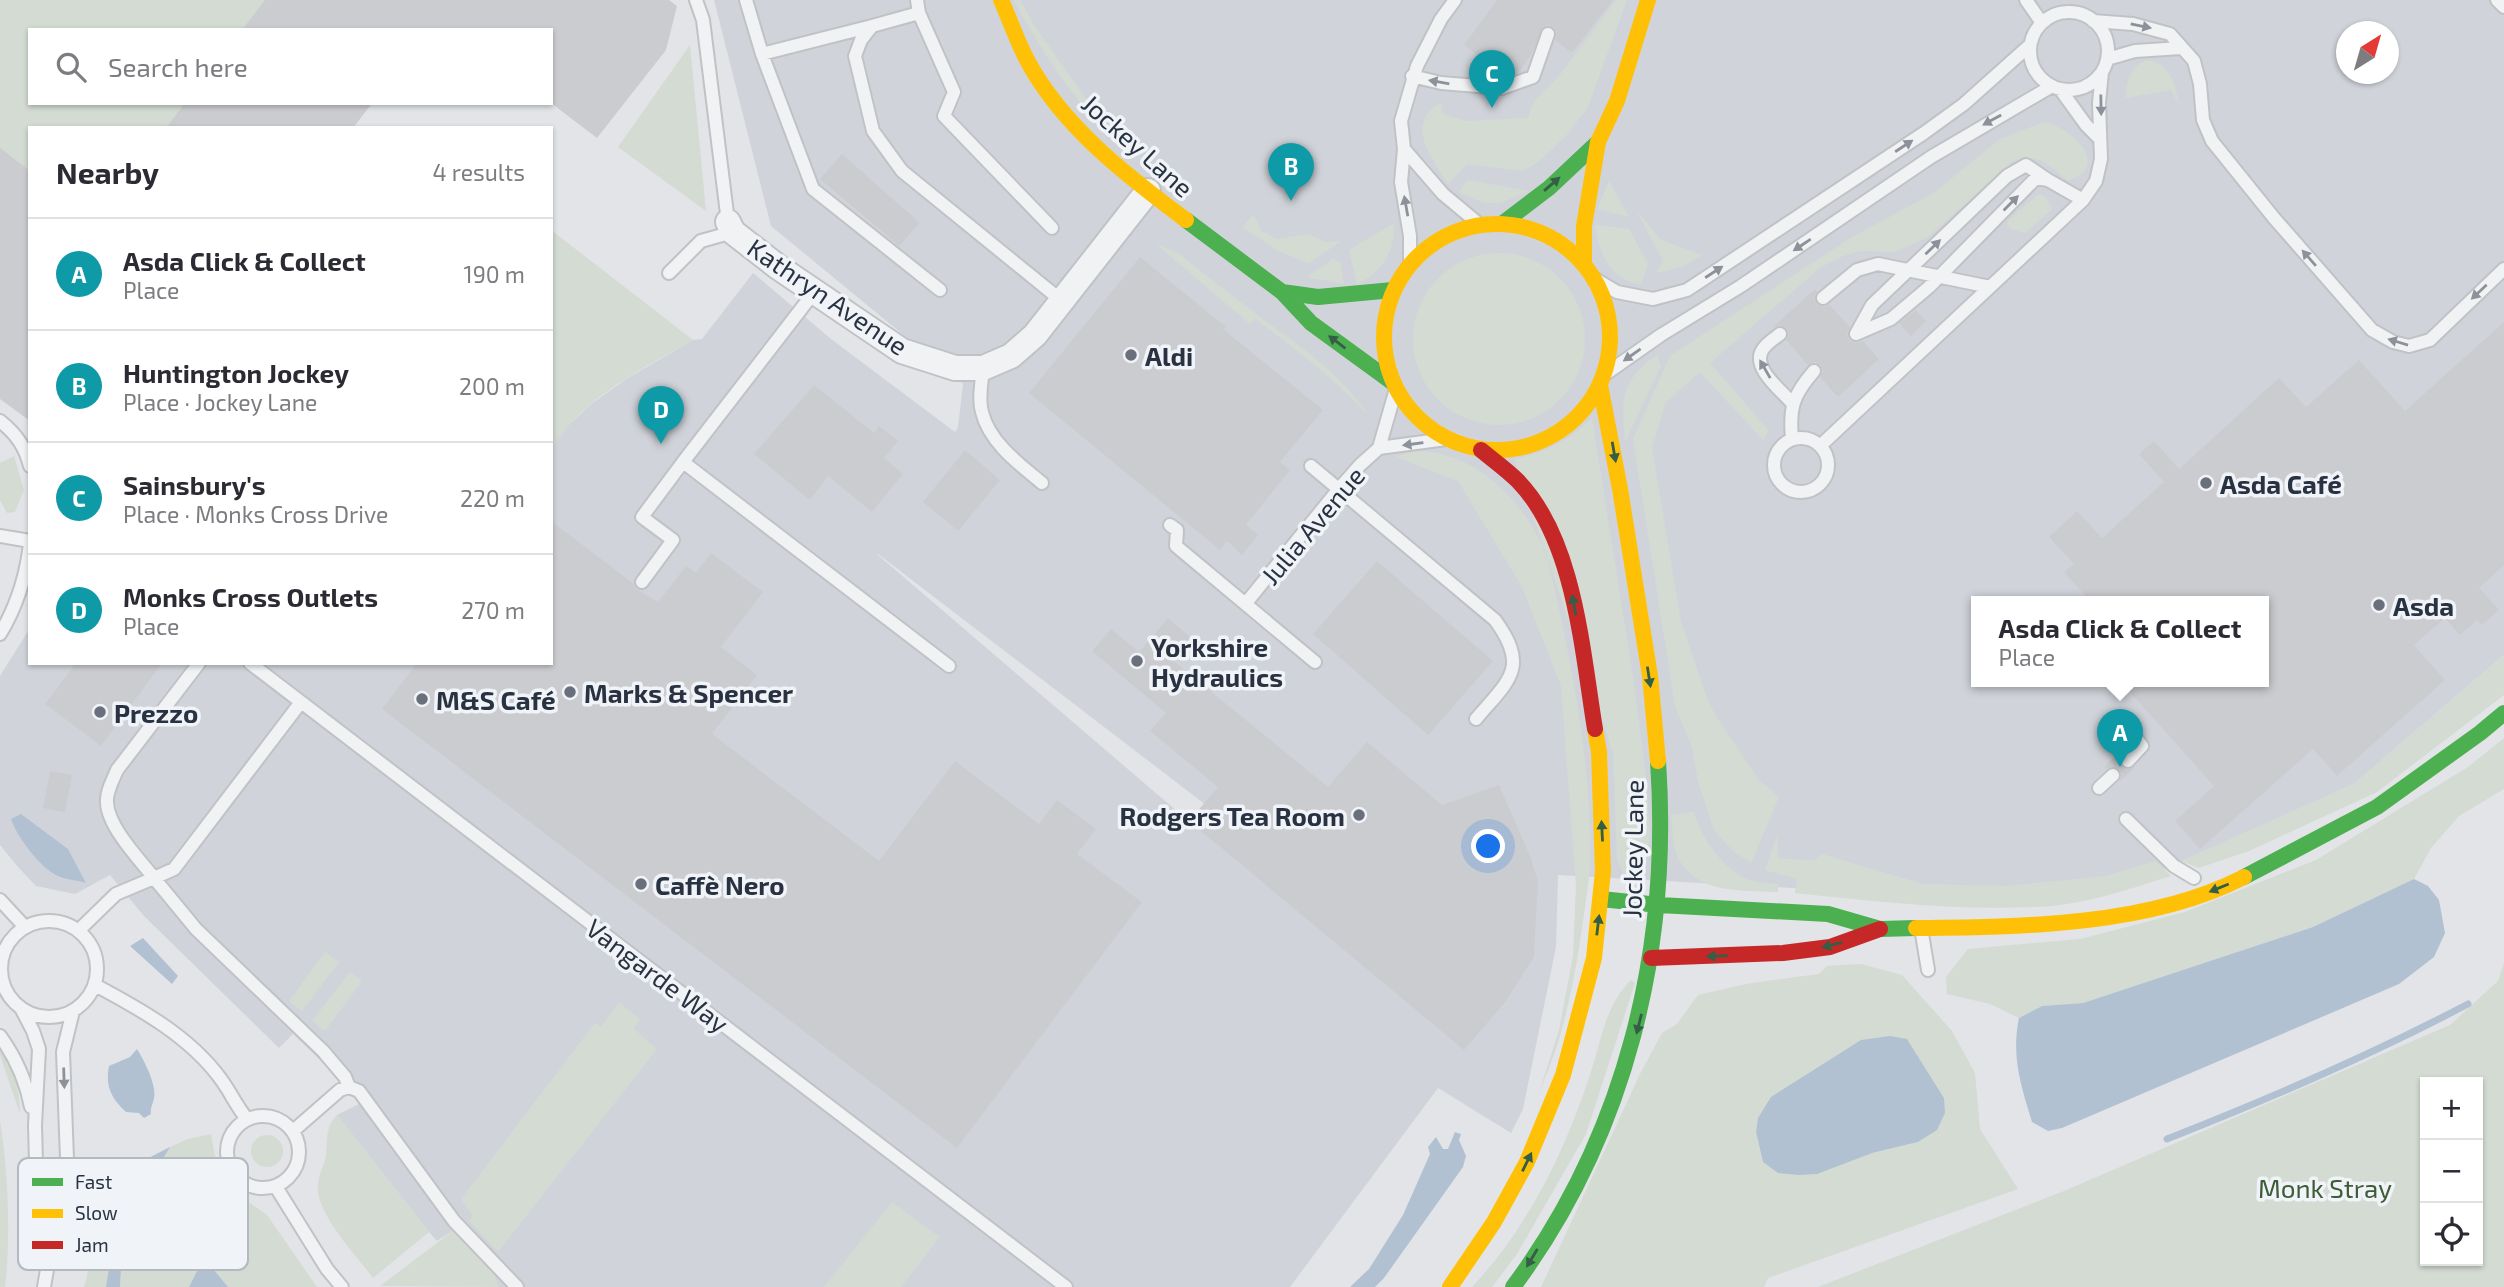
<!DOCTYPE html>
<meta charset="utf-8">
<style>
:root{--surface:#fff;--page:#f7f7f7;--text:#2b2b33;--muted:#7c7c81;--line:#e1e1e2;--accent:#111827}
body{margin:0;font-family:"Exo 2",sans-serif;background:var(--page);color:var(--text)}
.controls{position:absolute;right:21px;bottom:21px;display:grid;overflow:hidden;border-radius:0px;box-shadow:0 2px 5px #0004}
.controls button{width:63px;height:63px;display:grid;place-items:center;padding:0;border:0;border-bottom:2px solid var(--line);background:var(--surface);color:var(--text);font:35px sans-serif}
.compass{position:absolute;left:2336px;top:21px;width:63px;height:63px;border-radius:50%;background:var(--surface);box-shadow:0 2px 5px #0004;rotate:37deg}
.you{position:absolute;left:1489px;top:847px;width:24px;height:24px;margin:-18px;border:5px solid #fff;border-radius:50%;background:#1a73e8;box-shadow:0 0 0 10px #1a73e833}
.badge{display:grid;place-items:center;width:46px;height:46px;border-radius:50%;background:var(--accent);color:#fff;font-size:23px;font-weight:700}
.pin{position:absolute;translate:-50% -58px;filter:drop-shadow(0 2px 4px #0008)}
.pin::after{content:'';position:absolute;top:37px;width:24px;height:21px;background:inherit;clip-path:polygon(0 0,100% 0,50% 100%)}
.popup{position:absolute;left:1971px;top:596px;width:298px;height:91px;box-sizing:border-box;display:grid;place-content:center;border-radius:0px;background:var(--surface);filter:drop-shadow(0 2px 5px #0005);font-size:23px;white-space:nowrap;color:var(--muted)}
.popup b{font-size:26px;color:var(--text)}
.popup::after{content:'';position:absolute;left:50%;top:100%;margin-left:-14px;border:14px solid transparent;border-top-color:var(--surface)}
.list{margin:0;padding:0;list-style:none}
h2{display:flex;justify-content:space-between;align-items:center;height:91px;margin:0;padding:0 28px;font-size:30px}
h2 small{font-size:23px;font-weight:400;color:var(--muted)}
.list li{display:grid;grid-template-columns:46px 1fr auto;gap:21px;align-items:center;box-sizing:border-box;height:112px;padding:0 28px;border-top:2px solid var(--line)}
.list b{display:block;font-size:26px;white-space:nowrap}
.list p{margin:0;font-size:23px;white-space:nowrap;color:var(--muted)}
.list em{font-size:23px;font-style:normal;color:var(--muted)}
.icon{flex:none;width:38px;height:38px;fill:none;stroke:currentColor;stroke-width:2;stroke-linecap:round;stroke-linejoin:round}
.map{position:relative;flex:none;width:2504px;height:1287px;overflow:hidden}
.search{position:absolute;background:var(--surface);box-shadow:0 2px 5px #0004;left:28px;top:28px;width:525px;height:77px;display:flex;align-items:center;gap:18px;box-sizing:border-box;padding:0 24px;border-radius:0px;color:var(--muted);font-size:26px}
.panel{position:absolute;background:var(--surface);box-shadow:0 2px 5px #0004;left:28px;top:126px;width:525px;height:539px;border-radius:0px}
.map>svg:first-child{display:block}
</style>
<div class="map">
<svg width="2504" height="1287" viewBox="0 0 2504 1287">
<rect width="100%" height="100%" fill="#e2e4e7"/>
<!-- built -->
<path fill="#d0d4da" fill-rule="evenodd" d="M714,0H2504V655L2354,784L2151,875L1950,897L1558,875L1556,947L1523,1109L1511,1133L1438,1088L1290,1287H498L494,1274L453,1231L437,1241L429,1232L337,1115L361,1103L347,1086L293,1034L279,1048L144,916L110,875L75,894L36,886L18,867L0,845V676L30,628V663H551V407L571,423L590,405L626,379L693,340L702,339L753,273L831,339L955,432L958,427L963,384L771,226ZM2346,32H2388V74H2346ZM878,554L1206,805L1192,824L878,555ZM1976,601H2264V681H1976Z"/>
<!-- green -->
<path fill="#d3dbd3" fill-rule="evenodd" d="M0,0H436L432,30H30V103H372L353,128H30V218L0,195Z
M1014,0H1020L1034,25L1098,116L1095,121C1063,83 1037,44 1014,0Z
M1616,0H1627L1588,107L1566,136L1538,162L1523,171L1467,164L1448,184C1431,156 1404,125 1441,102L1443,114L1467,121L1528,118L1533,103L1559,76Z
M690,45L706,211L618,147Z
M2148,60C2172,66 2175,84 2179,105L2171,90L2126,98C2125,82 2132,64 2148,60Z
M2044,122C2062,125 2101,151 2083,173C2080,176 2072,179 2068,181C2049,165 2039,152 2013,161L1928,237L1895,252L1860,251L1843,256L1821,267L1710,363L1769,431L1763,440L1700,372L1666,402L1652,448L1681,622L1708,701L1717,718L1759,780L1779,797L1751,863L1733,851L1714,830L1698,781L1692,747L1675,706L1633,439L1670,356L1849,239L1935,192L2000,139Z
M1467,180L1529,191C1497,205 1492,209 1459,192Z
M1609,181L1629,217L1597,209Z
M2041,194L2047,199L2052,209L2025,233L2011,229L2008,225V221L2037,195Z
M1636,210L1661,240L1702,255L1682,267L1656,273L1663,261Z
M1253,214L1262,231L1277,239L1308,234L1325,242L1341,241L1309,263L1278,251L1243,227Z
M1394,223C1395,251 1383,272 1357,284L1349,250Z
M1595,225L1629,229L1648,264L1641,284C1611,282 1598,251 1595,225Z
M551,230L693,340C651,364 604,387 571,423C564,431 558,440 551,449Z
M1155,243L1178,253C1205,274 1232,296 1260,317C1299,346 1341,373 1368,415C1333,378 1296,349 1255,319L1250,324Z
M1413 339a86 86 0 1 1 172 0a86 86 0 1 1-172 0Z
M1333,259L1341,263L1344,284L1307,277Z
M1657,355L1661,366L1625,442C1621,402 1620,380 1657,355Z
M1592,418L1634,683L1646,777L1650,835L1641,894L1623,873L1617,860L1613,753L1514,459C1546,453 1569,440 1592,418Z
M1413,451C1468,450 1513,490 1538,537C1549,557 1556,596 1561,618C1578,699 1592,783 1590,866C1589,882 1586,898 1584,914C1579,953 1572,991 1562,1029C1556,1053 1545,1076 1537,1099L1559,1030L1573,956L1576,886L1561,686L1522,587L1458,481L1396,457Z
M14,456L24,490L15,512L7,513L0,500V463Z
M2504,655V695L2377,792L2249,851L2199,868L2181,861L2354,784Z
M2504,738V789L2459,816L2431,848L2414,879L2313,927L2083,1003L2042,1006L2019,1018L1990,1004L1947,994L1946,977L1968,949L2080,939L2185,912L2316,860L2468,767Z
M1694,812C1700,837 1725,872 1750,880C1759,883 1769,883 1778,884V892C1742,890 1698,895 1678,858C1672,846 1673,828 1671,815Z
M1777,836L1778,858L1813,861L1822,854L1923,884L2005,886L2106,876L2156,861L2171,876C2132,888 2093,902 2052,906C1966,912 1880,902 1795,893L1797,879L1765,870Z
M325,952L339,962L302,1011L289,1001Z
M2504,963V1287H1818L2064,1191L2450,1025L2498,981ZM2425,1082H2478V1261H2425Z
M1861,964L1902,975L1952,1031L1975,1073L1980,1129L2018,1189L1768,1278L1764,1287H1541L1641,1072L1662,1033L1677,1024L1698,995L1751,983L1819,974L1827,966ZM1907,1039L1944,1098L1918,1142L1872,1153L1763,1162L1756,1132L1758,1118Z
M350,972L362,981L325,1031L312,1021Z
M1631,980L1635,983L1586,1134L1517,1254L1492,1287H1472C1527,1229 1564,1153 1589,1078C1601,1043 1604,1007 1631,980Z
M619,1002L640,1019L634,1029L657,1049L498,1252L469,1221L473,1216L461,1199L595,1023L601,1027Z
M0,1042C12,1067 20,1086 20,1114L0,1055Z
M337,1115L429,1232L373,1278C356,1255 322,1220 318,1192C316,1179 324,1167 326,1155C328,1138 325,1128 337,1115Z
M0,1120C8,1175 11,1231 5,1287H0Z
M211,1134L218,1174L229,1188L267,1215L317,1287H228L210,1265L199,1267L189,1287H120L124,1212L129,1203L139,1199L170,1147L188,1139Z
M251 1151a16 16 0 1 1 32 0a16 16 0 1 1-32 0Z
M123,1176L106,1287H84L87,1278L93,1197L113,1180Z
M892,1202L940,1237L901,1287H824Z
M453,1231L494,1274L498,1287L380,1286Z"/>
<!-- water -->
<path fill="#b1c1d2" d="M21,814L68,849L86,883C78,880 66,880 58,876C40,868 17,837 11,819Z
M2414,879L2428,886L2439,900L2445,933L2434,957L2399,984L2062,1128L2048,1131L2032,1122C2021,1086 2011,1056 2019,1018L2042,1006L2083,1003L2313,927Z
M143,938L178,976L172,984L130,946Z
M1890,1036L1907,1039L1944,1098L1945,1113L1937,1130L1918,1142L1872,1153L1817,1174L1799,1175L1778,1173L1763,1162L1756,1132L1758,1118L1771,1097L1861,1040Z
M137,1049C144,1060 157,1085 154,1098C153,1105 150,1107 151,1114L144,1118L139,1113L126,1112C111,1098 105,1086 109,1066L130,1057Z
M1455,1132L1461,1134L1459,1140L1466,1156L1463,1167L1384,1278L1375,1287H1350L1369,1269L1403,1215L1430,1154L1428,1147L1436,1137L1443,1149H1448Z
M170,1147L139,1199L129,1203L124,1212L120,1287H106L123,1176L131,1167Z
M210,1265L228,1287H189L199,1267Z"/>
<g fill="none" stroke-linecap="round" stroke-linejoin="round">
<!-- stream -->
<path stroke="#b1c1d2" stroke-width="7" d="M2167,1139C2269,1099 2371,1055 2468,1004"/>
</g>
<!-- building -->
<path fill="#cbcccf" d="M265,0H669L677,6L666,50L597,138L551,103V30H242Z
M1497,0H1613L1572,53L1555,40L1557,33L1554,28L1547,25L1543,27L1531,55L1518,73L1507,77L1464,45Z
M185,103H372L353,128H166Z
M0,148L30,171V421L0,399Z
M842,154L920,223L899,246L820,179Z
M1140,257L1226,327L1223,329L1323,410L1280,462L1290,470L1246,525L1258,535L1242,555L1227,541L1220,550L1029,393Z
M1815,289L1817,292L1814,299L1817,304L1824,307L1829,304L1850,327L1847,335L1850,341L1856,343L1863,341L1879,359L1838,397L1820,377L1823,372L1820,365L1815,362L1808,365L1786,340L1789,334L1786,328L1780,325L1773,327Z
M1916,310L1926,321L1911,336L1899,323Z
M2504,322V565L2479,588L2499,610L2482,625L2477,620L2460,635L2445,618L2414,645L2445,680L2337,776L2313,749L2200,849L2175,821L2214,786L2120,681H2264V601H2090L2064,572L2074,564L2049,537L2077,511L2102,538L2164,482L2139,454L2154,441L2179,469L2279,378L2306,407L2359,360L2405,411Z
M814,385L874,433L879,426L898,441L884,458L903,474L872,512L828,476L810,500L754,454Z
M965,450L1000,480L958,531L923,502Z
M551,521L634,584L636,589L658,602L686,566L696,573L711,553L763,592L721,647L757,675L712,734L879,861L955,761L1039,824L1057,800L1096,829L1077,854L1142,902L957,1148L382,709L417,663H551Z
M1377,561L1493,661L1428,735L1313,634Z
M1168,618L1190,637L1171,659L1328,787L1367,742L1442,805L1499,785L1530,856L1538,881L1534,957L1506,1001L1464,1050L1189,821L1218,787L1150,731L1166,713L1092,651L1111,629L1139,652Z
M76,663H162L101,746L45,704Z
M2120,752L2122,754L2119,760L2122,767L2127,770L2135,767L2119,782L2122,774L2119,769L2112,766L2107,769L2104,767Z
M50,771L72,775L65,812L43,808Z"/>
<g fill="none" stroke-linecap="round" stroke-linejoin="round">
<defs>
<path id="lane" d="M696,0L703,20L728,222
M746,0L762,54L872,26
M917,0L919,13L872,26L861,40L855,56L873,131L902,171L1062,301
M2026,0L2042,23
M2497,0L2504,7
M2030 51a39 39 0 1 1 78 0a39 39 0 1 1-78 0Z
M919,13L954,92L944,116L1052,228
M2093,21L2133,24L2170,34L2194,61L2200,84L2203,120L2212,141L2274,218L2372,330L2393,342L2409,346L2430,340L2504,269
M762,54L813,189L940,290
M2107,59L2135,51L2181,48
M1412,76L1441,83L1502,88L1533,77L1548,34
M2060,89L2086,125L2100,139
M1404,149L1443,194L1479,224
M1410,263V236L1401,182L1404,149L1401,121L1417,66L1441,19L1455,0
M669,273L701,241L733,232
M1595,279L1617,292L1653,299L1687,290L1924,133L1964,104L2030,45
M815,291L683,462L949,666
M1823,298L1857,270L1878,264L1990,287
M1780,334C1775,338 1767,343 1763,349C1750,367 1782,391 1793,404
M1856,334L1891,319L1929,287L2036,178L2048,180L2083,200
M1856,334L1872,305L2007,176L2026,165L2048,180
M983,368C982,381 978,399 982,412C989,442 1019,464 1042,483
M1604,375L1661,335L1741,286L1931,157L2052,86
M0,421C16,434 25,446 30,466
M1774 465a27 27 0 1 1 54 0a27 27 0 1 1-54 0Z
M1792,439C1789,408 1793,395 1814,371
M1820,446L2083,200L2096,181L2101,159L2099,103L2102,72
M1379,448L1396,389
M1311,466L1495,620C1530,668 1509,680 1476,719
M1170,525L1177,530L1176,546L1315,662
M0,536L30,541
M642,582L673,540L642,517L683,462
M1246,603L1338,490L1360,465L1379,448L1446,439
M0,634C17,606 26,577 30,544
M199,663L117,770C113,780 106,792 107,802C107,826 140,860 154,878L174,869L301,702
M250,663L1066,1287
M2128,761L2142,746L2134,735
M2099,788L2113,775
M2126,819L2174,866L2194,878
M0,900L25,927
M1 969a48 48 0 1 1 96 0a48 48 0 1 1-96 0Z
M1921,928L1928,970
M78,931L116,894L154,878L196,929L323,1051L345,1077L349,1087L340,1090L293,1131
M95,985C140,1009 189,1036 220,1078C230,1091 236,1106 247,1119
M22,1010L33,1031L39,1049L35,1125L37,1203L49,1258
M0,1036C16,1058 26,1081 31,1107
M349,1087L359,1091L454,1221L517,1287
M227 1152a36 36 0 1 1 72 0a36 36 0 1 1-72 0Z
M276,1187L327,1269L342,1287
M44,1287L49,1258L69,1212L63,1052L73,1011"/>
<path id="street" d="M728,222L733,232L778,267L902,351L955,368H983L1011,356L1035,335L1148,191"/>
</defs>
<!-- lane casing -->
<use href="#lane" stroke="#c0c2c5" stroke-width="16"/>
<!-- street casing -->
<use href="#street" stroke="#c0c2c5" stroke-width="28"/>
<!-- lane -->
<use href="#lane" stroke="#f1f2f4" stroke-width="12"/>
<!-- street -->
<use href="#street" stroke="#f1f2f4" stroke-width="24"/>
<!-- fast -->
<path stroke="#4caf50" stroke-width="16" d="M1186,220L1282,292L1311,323L1392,382
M1503,223L1549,188L1598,142
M1282,292L1318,297L1393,290
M2244,877L2377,807L2480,733L2504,713
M1601,899L1659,905L1828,914L1880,929L1916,928
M1513,1287C1626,1135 1671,948 1658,761"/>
<!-- slow -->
<path stroke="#ffc107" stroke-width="16" d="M1001,0C1010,20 1017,41 1027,60C1062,126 1127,176 1186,220
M1384 337a113 113 0 1 1 226 0a113 113 0 1 1-226 0Z
M1584,264V226L1598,142L1617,101L1648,0
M1600,385L1620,489L1650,676L1658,761
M1916,928C2022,927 2149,926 2244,877
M1450,1287L1494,1222L1527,1162L1563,1075L1594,958L1603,871L1599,752L1595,729"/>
<!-- jam -->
<path stroke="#c62828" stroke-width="16" d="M1481,450C1493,460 1507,470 1518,481C1575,540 1582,651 1595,729
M1651,958L1783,953L1830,947L1880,929"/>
</g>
<!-- one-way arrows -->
<defs><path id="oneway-solid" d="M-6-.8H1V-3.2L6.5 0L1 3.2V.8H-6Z" transform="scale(1.75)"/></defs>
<g fill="#8d929a">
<use href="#oneway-solid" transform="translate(2141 26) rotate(12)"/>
<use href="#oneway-solid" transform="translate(1439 82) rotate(-170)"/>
<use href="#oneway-solid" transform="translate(2101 105) rotate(89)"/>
<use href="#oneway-solid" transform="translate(1992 120) rotate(151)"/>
<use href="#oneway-solid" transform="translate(1904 146) rotate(-33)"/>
<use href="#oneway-solid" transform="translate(2011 203) rotate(-45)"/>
<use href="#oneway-solid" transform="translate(1406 206) rotate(-100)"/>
<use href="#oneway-solid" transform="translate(1802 245) rotate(146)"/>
<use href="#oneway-solid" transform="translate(1933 247) rotate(-44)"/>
<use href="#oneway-solid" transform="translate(2309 258) rotate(-131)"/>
<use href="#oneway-solid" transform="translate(1714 272) rotate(-33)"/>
<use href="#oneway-solid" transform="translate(2479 292) rotate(137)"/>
<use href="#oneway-solid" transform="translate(2398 342) rotate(-163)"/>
<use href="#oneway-solid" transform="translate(1632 355) rotate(145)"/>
<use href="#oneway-solid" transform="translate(1765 369) rotate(-120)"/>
<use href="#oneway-solid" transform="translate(1413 444) rotate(172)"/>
<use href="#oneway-solid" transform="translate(64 1078) rotate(88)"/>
</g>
<g fill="#355e46">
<use href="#oneway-solid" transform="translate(1552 184) rotate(-41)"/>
<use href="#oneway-solid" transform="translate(1337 342) rotate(-143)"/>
<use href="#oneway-solid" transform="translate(1614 452) rotate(80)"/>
<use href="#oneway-solid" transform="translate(1574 605) rotate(-100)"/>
<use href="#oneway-solid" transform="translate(1649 677) rotate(81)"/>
<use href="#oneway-solid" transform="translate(1602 831) rotate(-93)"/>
<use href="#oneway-solid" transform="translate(2219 888) rotate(158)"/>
<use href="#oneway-solid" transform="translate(1598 925) rotate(-83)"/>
<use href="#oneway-solid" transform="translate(1832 945) rotate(165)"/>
<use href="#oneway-solid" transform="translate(1717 956) rotate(177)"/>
<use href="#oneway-solid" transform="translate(1639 1024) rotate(104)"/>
<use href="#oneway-solid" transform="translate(1527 1162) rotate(-64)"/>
<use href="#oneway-solid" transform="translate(1532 1258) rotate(121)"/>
</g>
<!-- markers -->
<g fill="#6a707b" stroke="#f0f3f7" stroke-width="2.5">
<circle cx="1131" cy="355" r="7"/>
<circle cx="2206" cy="483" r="7"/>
<circle cx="2379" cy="605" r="7"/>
<circle cx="1137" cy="661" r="7"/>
<circle cx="570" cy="692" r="7"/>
<circle cx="422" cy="699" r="7"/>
<circle cx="100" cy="712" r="7"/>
<circle cx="1359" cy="815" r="7"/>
<circle cx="641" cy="884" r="7"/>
</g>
<g text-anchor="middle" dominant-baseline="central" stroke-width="7" stroke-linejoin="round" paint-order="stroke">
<!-- street labels -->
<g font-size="26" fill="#293241" stroke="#f0f3f7">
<text transform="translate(1138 145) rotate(42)">Jockey Lane</text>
<text transform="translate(828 296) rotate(34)">Kathryn Avenue</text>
<text transform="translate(1312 525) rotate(-50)">Julia Avenue</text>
<text transform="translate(1632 849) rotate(-89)">Jockey Lane</text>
<text transform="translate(658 975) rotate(37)">Vangarde Way</text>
</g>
<!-- poi labels -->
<g font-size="26" font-weight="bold" fill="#293241" stroke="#f0f3f7" text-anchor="start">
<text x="1145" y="355">Aldi</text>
<text x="2220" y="483">Asda Café</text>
<text x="2393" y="605">Asda</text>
<text x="1151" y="646">Yorkshire<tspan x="1151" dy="30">Hydraulics</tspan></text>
<text x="584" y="692">Marks &amp; Spencer</text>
<text x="436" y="699">M&amp;S Café</text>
<text x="114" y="712">Prezzo</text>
<text x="1345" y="815" text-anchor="end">Rodgers Tea Room</text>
<text x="655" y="884">Caffè Nero</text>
</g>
<!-- park labels -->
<g font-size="26" fill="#3e5c36" stroke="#f0f3f7">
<text x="2325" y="1187">Monk Stray</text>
</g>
</g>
<!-- legend -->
<rect x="18" y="1158" width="230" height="112" rx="10" fill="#f0f3f7" stroke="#b4b9c0" stroke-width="2"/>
<rect x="32" y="1178" width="31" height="8" fill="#4caf50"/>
<rect x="32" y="1209" width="31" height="9" fill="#ffc107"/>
<rect x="32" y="1241" width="31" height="8" fill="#c62828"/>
<g font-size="19" fill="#293241">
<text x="75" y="1189">Fast</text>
<text x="75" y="1220">Slow</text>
<text x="75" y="1252">Jam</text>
</g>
</svg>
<div class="controls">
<button>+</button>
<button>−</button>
<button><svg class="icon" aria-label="locate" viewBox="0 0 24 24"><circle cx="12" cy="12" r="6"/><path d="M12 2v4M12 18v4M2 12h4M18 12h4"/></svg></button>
</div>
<svg class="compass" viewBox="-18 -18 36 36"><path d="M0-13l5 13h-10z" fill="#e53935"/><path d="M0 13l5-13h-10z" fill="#7c7c81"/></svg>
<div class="you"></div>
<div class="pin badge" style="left:2120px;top:767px;background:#0f9aa8">A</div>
<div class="popup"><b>Asda Click &amp; Collect</b>Place</div>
<div class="pin badge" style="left:1291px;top:201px;background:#0f9aa8">B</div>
<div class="pin badge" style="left:1492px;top:108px;background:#0f9aa8">C</div>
<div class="pin badge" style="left:661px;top:444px;background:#0f9aa8">D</div>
<div class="search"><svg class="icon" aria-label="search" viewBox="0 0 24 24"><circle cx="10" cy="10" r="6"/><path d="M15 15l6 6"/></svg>Search here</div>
<section class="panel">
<h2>Nearby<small>4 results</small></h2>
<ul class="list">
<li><span class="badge" style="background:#0f9aa8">A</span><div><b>Asda Click &amp; Collect</b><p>Place</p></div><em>190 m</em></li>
<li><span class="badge" style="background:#0f9aa8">B</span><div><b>Huntington Jockey</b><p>Place · Jockey Lane</p></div><em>200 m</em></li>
<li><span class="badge" style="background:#0f9aa8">C</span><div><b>Sainsbury's</b><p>Place · Monks Cross Drive</p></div><em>220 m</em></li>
<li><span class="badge" style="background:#0f9aa8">D</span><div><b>Monks Cross Outlets</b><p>Place</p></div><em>270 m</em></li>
</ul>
</section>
</div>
